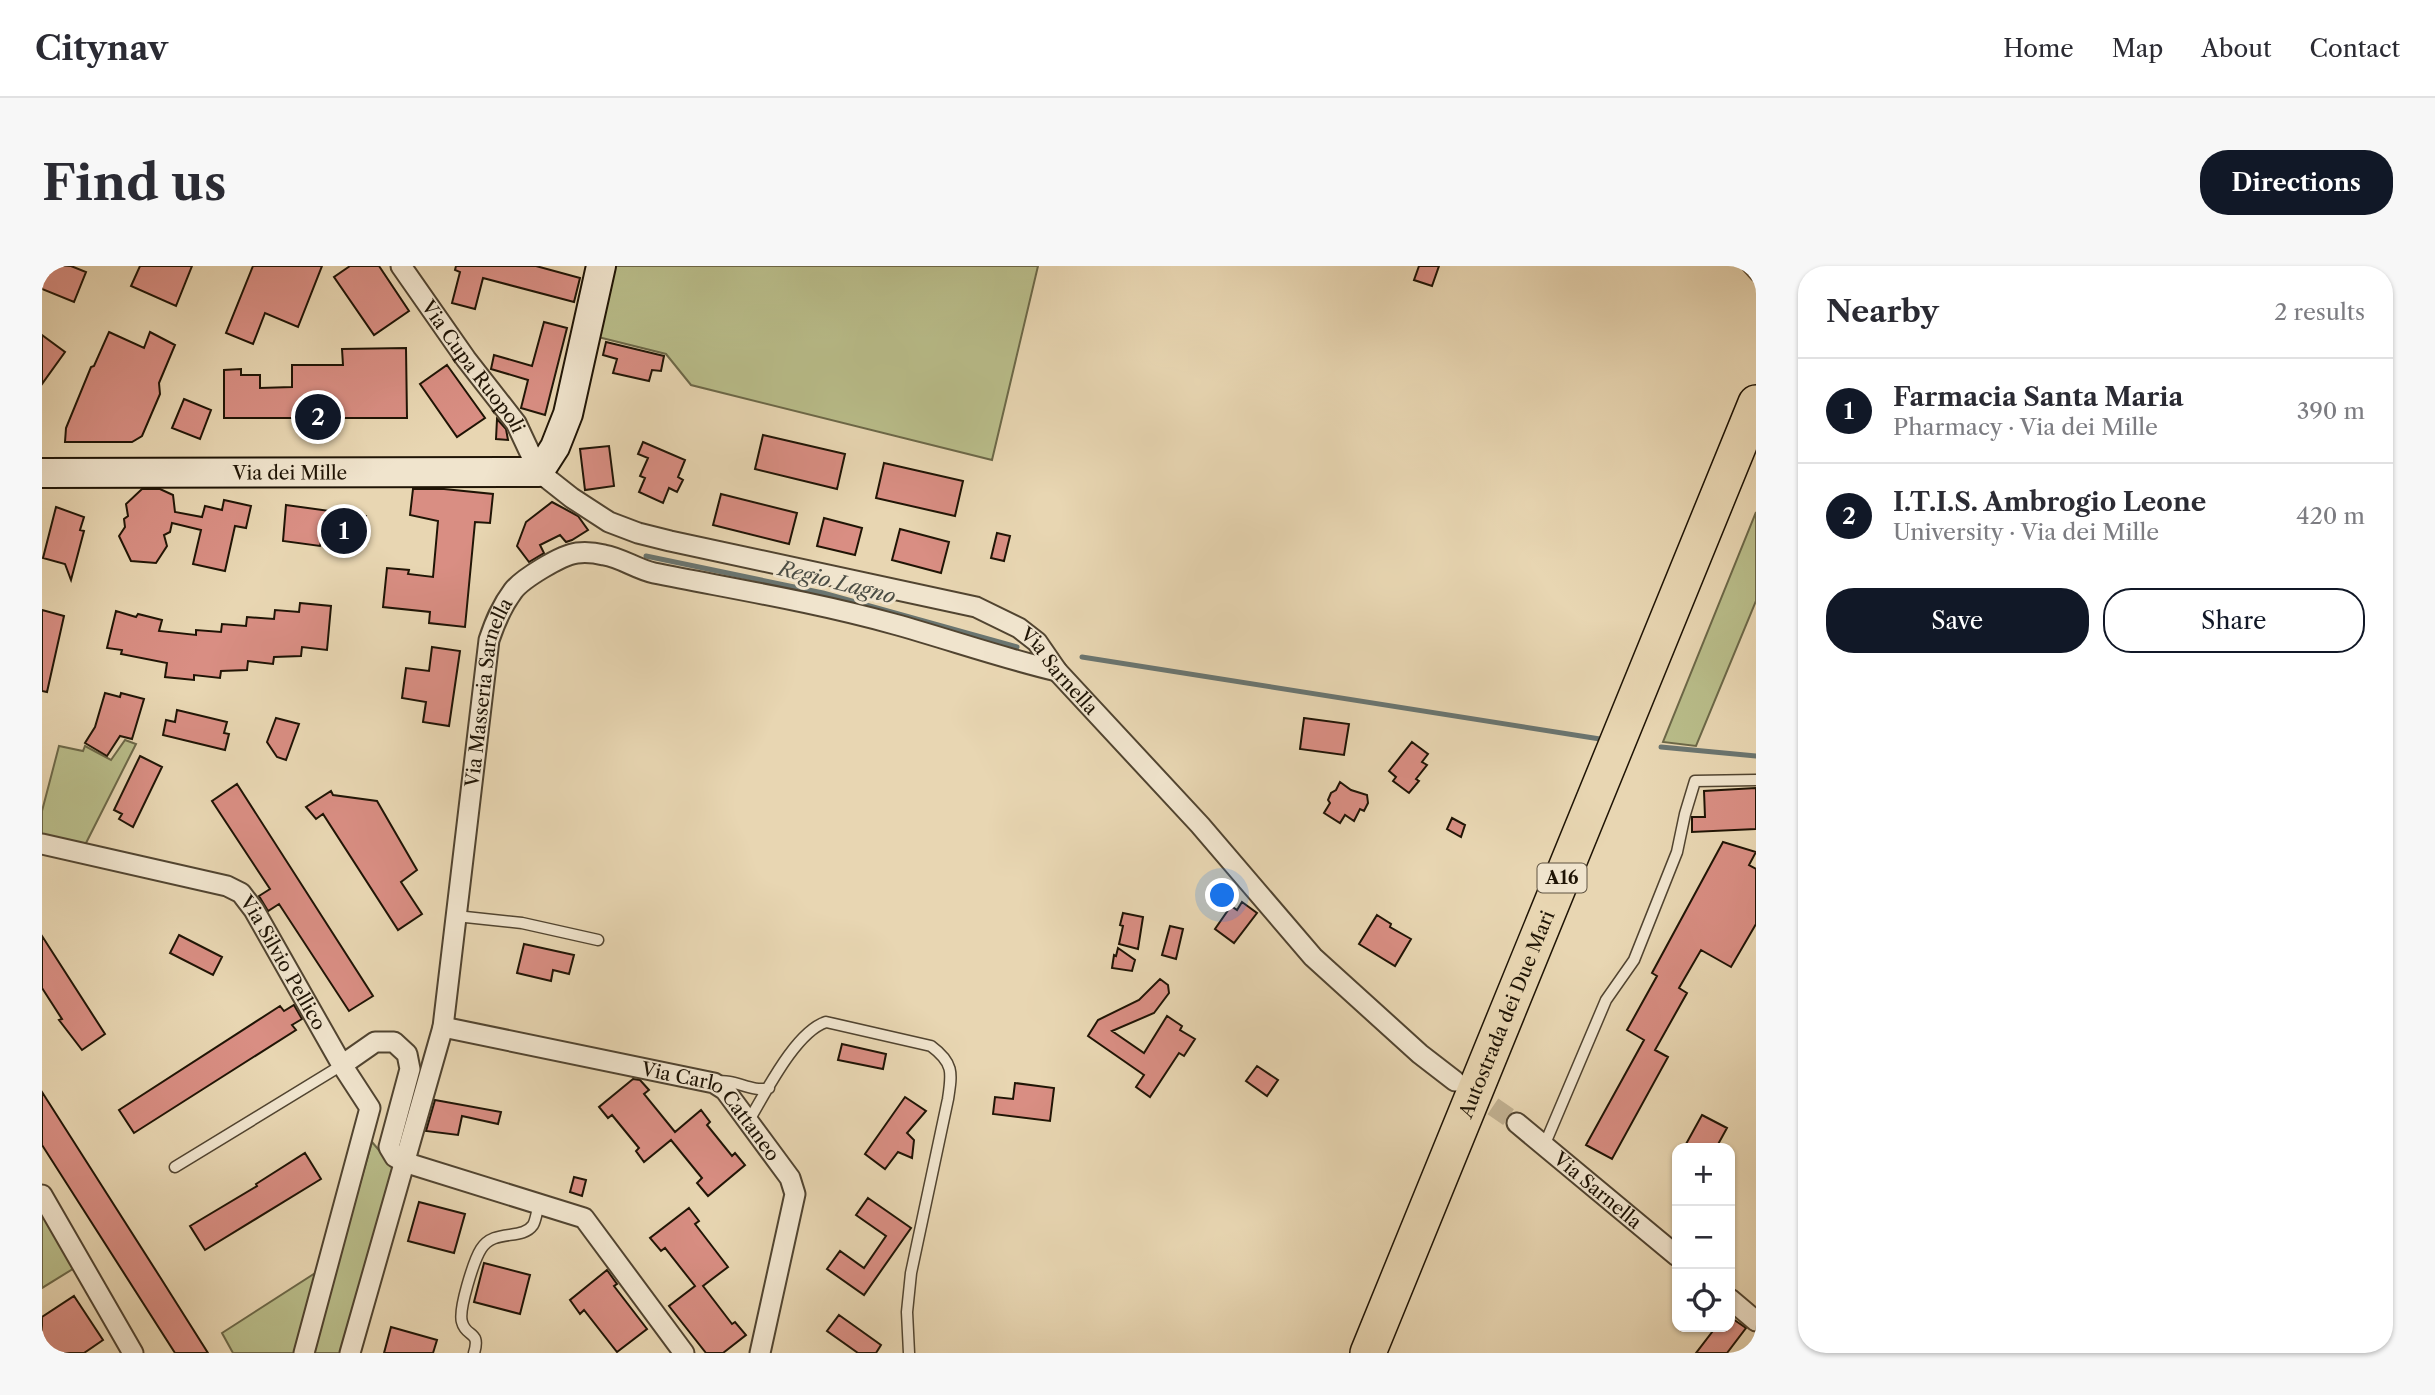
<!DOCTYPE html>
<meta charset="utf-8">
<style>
:root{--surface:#fff;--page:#f7f7f7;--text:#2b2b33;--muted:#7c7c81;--line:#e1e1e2;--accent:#111827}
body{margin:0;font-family:"Libre Caslon Text",serif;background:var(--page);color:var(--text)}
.controls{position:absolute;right:21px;bottom:21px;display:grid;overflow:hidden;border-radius:14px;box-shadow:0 2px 5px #0004}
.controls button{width:63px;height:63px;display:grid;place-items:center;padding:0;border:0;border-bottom:2px solid var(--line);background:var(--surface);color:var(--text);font:35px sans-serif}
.you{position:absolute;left:1181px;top:630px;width:24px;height:24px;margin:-18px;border:5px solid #fff;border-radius:50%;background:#1a73e8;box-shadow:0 0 0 10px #1a73e833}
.badge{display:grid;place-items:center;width:46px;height:46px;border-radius:50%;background:var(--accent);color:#fff;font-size:23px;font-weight:700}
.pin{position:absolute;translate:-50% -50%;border:4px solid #fff;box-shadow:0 2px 7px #0006}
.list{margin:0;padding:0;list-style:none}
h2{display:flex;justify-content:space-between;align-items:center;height:91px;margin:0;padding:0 28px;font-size:30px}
h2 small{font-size:23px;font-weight:400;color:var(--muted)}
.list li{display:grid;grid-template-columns:46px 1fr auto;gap:21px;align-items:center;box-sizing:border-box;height:105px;padding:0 28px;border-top:2px solid var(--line)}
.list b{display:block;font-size:26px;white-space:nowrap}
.list p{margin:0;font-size:23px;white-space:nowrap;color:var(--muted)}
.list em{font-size:23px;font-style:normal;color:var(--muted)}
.actions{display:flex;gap:14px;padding:21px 28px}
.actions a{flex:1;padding:16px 0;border:2px solid var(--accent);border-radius:28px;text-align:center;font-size:24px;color:var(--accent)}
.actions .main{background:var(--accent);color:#fff}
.icon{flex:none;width:38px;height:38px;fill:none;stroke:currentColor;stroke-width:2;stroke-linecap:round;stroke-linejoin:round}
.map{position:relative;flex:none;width:1714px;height:1087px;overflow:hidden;border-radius:28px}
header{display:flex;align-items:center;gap:42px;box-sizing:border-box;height:98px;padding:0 35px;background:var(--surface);border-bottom:2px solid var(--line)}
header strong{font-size:33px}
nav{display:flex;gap:38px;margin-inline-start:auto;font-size:24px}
.intro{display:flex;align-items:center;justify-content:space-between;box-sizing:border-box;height:168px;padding:0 42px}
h1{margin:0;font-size:49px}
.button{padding:18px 32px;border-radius:28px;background:var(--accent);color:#fff;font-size:24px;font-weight:700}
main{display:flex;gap:42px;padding:0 42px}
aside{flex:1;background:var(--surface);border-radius:28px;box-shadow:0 2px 5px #0004}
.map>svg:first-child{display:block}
</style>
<header>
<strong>Citynav</strong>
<nav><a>Home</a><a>Map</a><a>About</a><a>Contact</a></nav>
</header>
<div class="intro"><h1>Find us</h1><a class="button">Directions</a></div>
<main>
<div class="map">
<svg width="1714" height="1087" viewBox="0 0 1714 1087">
<rect width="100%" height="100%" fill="#e8d6b2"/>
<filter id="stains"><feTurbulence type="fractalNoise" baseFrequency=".00286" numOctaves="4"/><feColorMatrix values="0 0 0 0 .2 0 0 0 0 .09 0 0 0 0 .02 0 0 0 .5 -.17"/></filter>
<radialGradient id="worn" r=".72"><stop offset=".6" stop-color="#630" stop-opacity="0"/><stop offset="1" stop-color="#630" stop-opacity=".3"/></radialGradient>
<!-- green -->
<path fill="#b9bd8a" stroke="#6c6848" stroke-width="2" d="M566,0H996L950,194L649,119L624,88L552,70Z
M1714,246V335L1654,480L1621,476Z
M83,474L94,478L43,579L0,569V545L17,480L41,485L43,480L69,494Z
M330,876L353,903L304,1087H269Z
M0,945L34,1001L0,1022Z
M278,1004L253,1087H191L180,1067Z"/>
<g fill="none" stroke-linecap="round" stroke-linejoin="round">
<!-- stream -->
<path stroke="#6a7570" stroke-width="5" d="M604,290L781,327L975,381
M1040,391L1558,473
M1619,481L1714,490"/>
</g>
<!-- building -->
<path fill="#d98e83" stroke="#1f1405" stroke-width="2" d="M0,0H29L44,6L32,36L0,23Z
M98,0H150L134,40L89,20Z
M211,0H280L256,61L223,47L211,78L184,67Z
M308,0H337L367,45L332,69L292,11Z
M414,0H494L538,12L532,36L441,12L433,43L410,37L418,6L413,4Z
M1377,0H1397L1390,20L1372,14Z
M502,56L525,62L503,149L479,142L486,114L449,103L452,89L490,100Z
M67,66L102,82L108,66L133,79L117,117L118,128L100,170L90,176H23L24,162L49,101L52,100Z
M0,69L23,86L0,118Z
M564,76L622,90L619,105L610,104L607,115L571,107L575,93L561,89Z
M364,82L365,152H182V104L199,103V109H218V122L250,121V99H301L300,83Z
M405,99L443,152L415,171L378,118Z
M142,133L169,144L158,173L130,162Z
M455,153L464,163L466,174L454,173Z
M721,169L803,188L795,223L713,203Z
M601,176L643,194L636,211L641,214L635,226L627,222L621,237L597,226L603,212L598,210L606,192L596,188Z
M567,180L572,220L543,224L538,183Z
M842,197L921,215L913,250L834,232Z
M100,223H118L131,229L133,246L160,251L163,240L180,244L182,234L209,240L204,262L193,260L183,305L151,298L159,264L130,257L128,266L122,269L125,280L114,297L89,295L77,270L83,261L82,253L86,250L84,238Z
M371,223H402L451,228L448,257L433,256L423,361L387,357L388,346L341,341L345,302L367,304L366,308L391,311L396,255L368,249Z
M679,228L755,247L747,278L671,259Z
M510,236L536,250L546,264L530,274L524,276L518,269L498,279L502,287L487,296L475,280L484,256Z
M244,239L324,250L321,275L287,270L286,277L279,276L278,280L241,275Z
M14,241L42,251L38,264L42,265L29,314L23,298L1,292Z
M782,252L820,262L813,289L775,280Z
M858,263L907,276L899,307L850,294Z
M955,267L968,270L962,295L949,292Z
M258,337L289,340L285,384L260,381L259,390L232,391L231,398L206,395L205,404L179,405L178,412L152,409V414L123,411L125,397L79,388L80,384L65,382L74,345L94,351L96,348L120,354L117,365L154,369V364L179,366L180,358L204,360L205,351L232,353L233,344L257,346Z
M0,344L22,350L5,426L0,425Z
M390,381L418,385L407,460L381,456L384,436L360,432L364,402L387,405Z
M63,427L78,431L79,427L102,433L90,473L78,470L65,490L43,477L53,461Z
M135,444L185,456L182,467L187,468L183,484L121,469L124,454L133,456Z
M234,452L257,458L244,494L235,491L225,476Z
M1262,452L1307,458L1302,489L1258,483Z
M1370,476L1386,488L1380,496L1385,499L1374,513L1377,515L1367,527L1351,515L1354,511L1347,505Z
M98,490L120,501L91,561L77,553L80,548L72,544Z
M1298,516L1309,524L1325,529L1326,537L1322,545L1318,543L1312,555L1303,549L1298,557L1282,547L1288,537L1286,534L1289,527L1294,524Z
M195,518L331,730L307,745L237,638L226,645L217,630L228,623L170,535Z
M1714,522V563L1650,566V551H1663L1662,525Z
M289,525L291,529L335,535L375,604L359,616L380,648L356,664L281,548L274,553L264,541Z
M1410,552L1423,559L1419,571L1405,563Z
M1681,576L1714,586L1707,599L1714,603V658L1689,701L1659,684L1637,722L1645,727L1613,784L1626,791L1570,893L1544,879L1602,774L1585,764L1615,710L1610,707Z
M1200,636L1215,647L1192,677L1173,663L1189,640L1195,644Z
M1081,647L1101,651L1096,683L1077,678L1081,660L1078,659Z
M1335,649L1349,658L1348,661L1369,673L1353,700L1317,678Z
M1128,660L1141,663L1134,693L1120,689Z
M137,669L180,691L171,709L128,687Z
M0,670L63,768L40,784L17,754L20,753L0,722Z
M482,678L532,689L527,708L511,704L509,715L475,707Z
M1076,682L1093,694L1090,705L1070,702L1072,689L1074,690Z
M1118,713L1126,719L1127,727L1112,747L1070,765L1102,787L1125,750L1140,760L1138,764L1153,773L1142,790L1137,787L1108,831L1094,821L1102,809L1046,770L1056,754L1097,734Z
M252,739L260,753L250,759L254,764L92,867L77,844L238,740L242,745Z
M800,778L844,788L841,803L796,794Z
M1215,800L1236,814L1225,830L1204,815Z
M591,813L598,814L607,824L602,828L633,866L659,844L668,856L665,859L690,890L693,887L703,899L666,930L655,917L660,912L629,874L602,896L594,885L597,882L570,849L566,852L557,841Z
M973,817L1012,822L1008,855L951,848L953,831L971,833Z
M0,826L118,1011L166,1087H133L0,879Z
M863,831L884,845L865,867L872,874L870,892L856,886L843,903L823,888Z
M393,834L459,846L456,858L420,850L416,869L384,865Z
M1660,849L1685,862L1674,882H1652L1644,878Z
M263,887L279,913L163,984L148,960L215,920L214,918Z
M532,911L544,914L540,930L528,926Z
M826,932L869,962L822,1029L785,1003L798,985L822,1002L844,970L814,949Z
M377,936L423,948L412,987L366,975Z
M647,942L657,955L653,958L686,1001L661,1020L690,1058L693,1056L704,1069L681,1087H664L627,1040L653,1020L623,982L619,985L608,972Z
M442,997L488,1009L478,1048L432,1036Z
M565,1004L575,1018L572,1020L605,1063L575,1086L542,1044L538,1048L528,1034Z
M32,1030L61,1074L42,1087H0V1051Z
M797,1049L839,1079L834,1087H816L785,1065Z
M1688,1051L1704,1062L1685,1087H1654L1674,1061H1688Z
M349,1061L395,1074L391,1087H342Z"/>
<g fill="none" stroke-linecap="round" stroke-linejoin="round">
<!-- street-tunnel -->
<path stroke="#c0af8f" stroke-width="19" stroke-dasharray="19 10" stroke-linecap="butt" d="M1427,824L1475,857"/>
<defs>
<path id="lane" d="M1705,0L1714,10
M414,650L480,657L556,674
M674,816C693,812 709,827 727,822
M706,856C723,828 753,766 784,756L889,780C912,797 910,807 906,833L869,1007L865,1046L867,1087
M1502,880L1564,734L1592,694L1635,586L1643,548L1653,515L1714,514
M133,901L300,799
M432,1087C439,1064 424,1072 420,1056C416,1044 432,994 439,983C452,962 480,975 491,959C494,954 495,944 497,938"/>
<g id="street">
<path id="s1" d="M359,0L424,93L474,157L497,206L530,232L567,256L596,267L628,275L934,341L977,362L995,376L1015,405L1158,559L1271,691L1378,788L1413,815"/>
<path id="s2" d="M0,578L185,620L199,627L212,644L300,799L328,842L262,1087"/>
<path id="s3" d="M401,761L672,817L683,824L748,912L753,928L718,1087"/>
<path d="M300,799L333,776H352L365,788L368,803L347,881L353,891L362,896L542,952L642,1087"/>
<path id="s4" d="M1475,857L1635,990"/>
<path d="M0,929L91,1087"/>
<path d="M1688,1033L1714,1055"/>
<path id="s5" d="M308,1087L401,761L447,374C453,356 459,341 471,325C480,313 519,289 535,287C543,286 554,287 562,289C580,292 594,303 612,307C692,323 773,336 852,358C906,373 960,392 1015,405"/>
</g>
<g id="secondary">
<path id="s6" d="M0,207L497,206L513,181L526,148L559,0"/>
</g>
<g id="highway">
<path id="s7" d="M1326,1087L1714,137"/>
</g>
</defs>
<!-- lane casing -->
<use href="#lane" stroke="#514430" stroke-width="13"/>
<!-- street casing -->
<use href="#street" stroke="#514430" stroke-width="23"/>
<!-- secondary casing -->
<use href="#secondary" stroke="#1f1405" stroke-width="32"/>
<!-- highway casing -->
<use href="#highway" stroke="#1f1405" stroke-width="38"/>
<!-- lane -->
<use href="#lane" stroke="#f0e4cd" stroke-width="10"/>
<!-- street -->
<use href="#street" stroke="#f0e4cd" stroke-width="19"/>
<!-- secondary -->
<use href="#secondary" stroke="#f0e4cd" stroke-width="28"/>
<!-- highway -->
<use href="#highway" stroke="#e8d6b2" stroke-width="35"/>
</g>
<g text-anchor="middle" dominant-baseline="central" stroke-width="6" stroke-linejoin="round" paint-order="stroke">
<!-- shield labels -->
<rect fill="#f0e4cd" stroke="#5e5241" stroke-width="2" x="1495.5" y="597.5" width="49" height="29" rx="5"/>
<g font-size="18" font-weight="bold" fill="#1f1405">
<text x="1520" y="612">A16</text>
</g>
<!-- street labels -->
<g font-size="19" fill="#1f1405" stroke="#f0e4cd">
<text stroke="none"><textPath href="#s1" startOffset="124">Via Cupa Ruopoli</textPath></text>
<text stroke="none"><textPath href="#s6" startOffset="248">Via dei Mille</textPath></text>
<text stroke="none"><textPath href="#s1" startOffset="819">Via Sarnella</textPath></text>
<text stroke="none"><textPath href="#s5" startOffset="677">Via Masseria Sarnella</textPath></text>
<text stroke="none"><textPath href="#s2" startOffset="287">Via Silvio Pellico</textPath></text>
<text stroke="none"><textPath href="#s7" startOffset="366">Autostrada dei Due Mari</textPath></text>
<text stroke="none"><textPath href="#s3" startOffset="289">Via Carlo Cattaneo</textPath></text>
<text stroke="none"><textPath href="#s4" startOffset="105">Via Sarnella</textPath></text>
</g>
<!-- water labels -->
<g font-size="21" font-style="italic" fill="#4b4d44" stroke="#f0e4cd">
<text transform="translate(795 316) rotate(14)">Regio Lagno</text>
</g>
</g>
<rect width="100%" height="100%" filter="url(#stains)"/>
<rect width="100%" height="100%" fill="url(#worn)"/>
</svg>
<div class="controls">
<button>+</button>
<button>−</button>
<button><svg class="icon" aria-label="locate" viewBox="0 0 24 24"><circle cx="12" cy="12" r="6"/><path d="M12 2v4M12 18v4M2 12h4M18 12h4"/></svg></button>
</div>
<div class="you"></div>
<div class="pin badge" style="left:302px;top:265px">1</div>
<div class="pin badge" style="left:276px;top:151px">2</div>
</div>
<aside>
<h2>Nearby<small>2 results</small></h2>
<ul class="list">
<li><span class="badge">1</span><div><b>Farmacia Santa Maria</b><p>Pharmacy · Via dei Mille</p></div><em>390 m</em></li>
<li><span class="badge">2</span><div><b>I.T.I.S. Ambrogio Leone</b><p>University · Via dei Mille</p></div><em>420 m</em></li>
</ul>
<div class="actions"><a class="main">Save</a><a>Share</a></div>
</aside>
</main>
